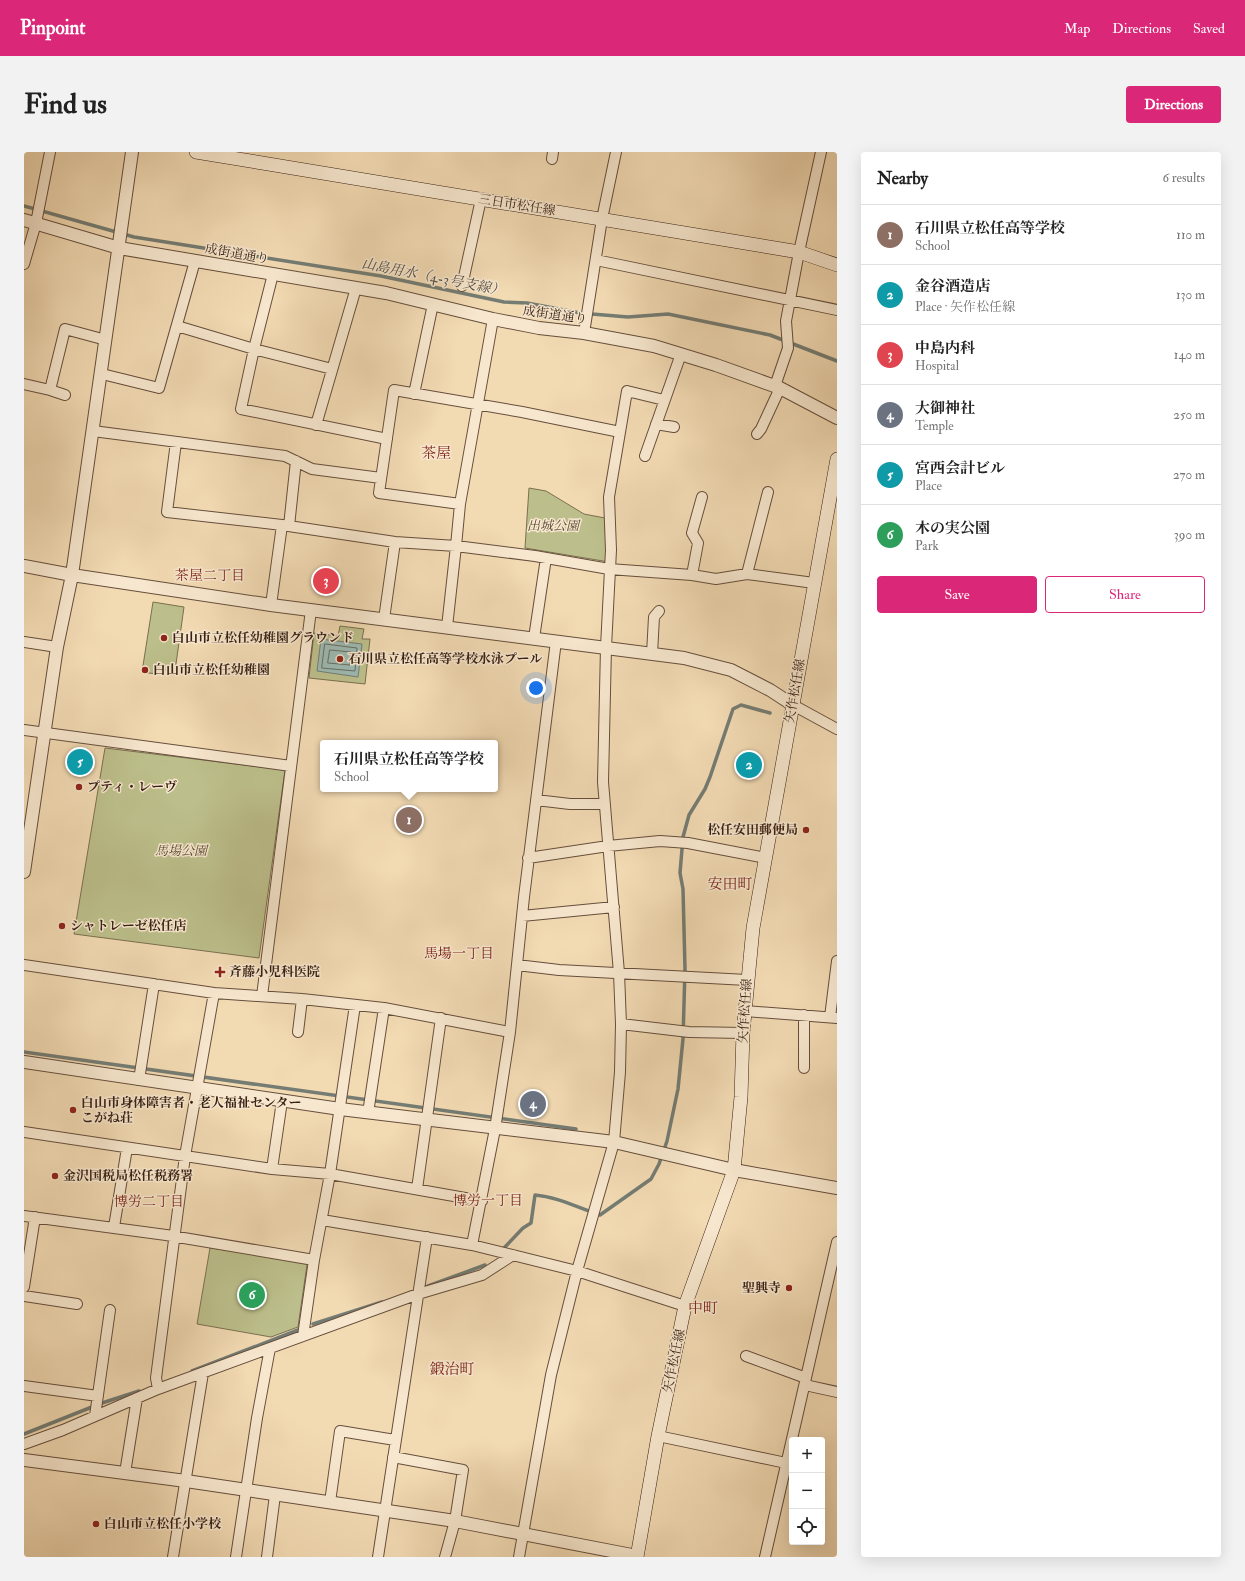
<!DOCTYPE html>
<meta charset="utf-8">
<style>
:root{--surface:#fff;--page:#f2f2f2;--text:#222;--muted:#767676;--line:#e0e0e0;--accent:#db2777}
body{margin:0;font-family:"IM FELL Double Pica","Noto Serif JP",serif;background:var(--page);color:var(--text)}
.controls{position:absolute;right:12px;bottom:12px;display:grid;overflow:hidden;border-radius:4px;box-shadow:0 4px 16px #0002}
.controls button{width:36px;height:36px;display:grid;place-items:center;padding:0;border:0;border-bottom:1px solid var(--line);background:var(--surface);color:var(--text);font:20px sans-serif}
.you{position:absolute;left:512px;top:536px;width:14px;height:14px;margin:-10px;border:3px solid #fff;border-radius:50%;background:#1a73e8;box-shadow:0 0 0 6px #1a73e833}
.badge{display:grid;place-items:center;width:26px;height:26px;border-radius:50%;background:var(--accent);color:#fff;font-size:13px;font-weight:700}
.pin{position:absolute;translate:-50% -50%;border:2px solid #fff;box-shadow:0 1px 4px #0006}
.popup{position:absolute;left:296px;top:588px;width:178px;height:52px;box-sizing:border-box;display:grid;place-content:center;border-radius:4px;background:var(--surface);filter:drop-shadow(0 1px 3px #0005);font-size:13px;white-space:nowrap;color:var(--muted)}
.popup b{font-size:15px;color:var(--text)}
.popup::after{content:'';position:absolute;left:50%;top:100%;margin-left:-8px;border:8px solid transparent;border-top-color:var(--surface)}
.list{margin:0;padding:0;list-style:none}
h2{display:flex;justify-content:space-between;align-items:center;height:52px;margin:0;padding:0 16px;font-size:17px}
h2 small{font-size:13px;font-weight:400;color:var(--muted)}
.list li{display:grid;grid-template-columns:26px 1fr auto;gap:12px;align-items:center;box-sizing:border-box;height:60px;padding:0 16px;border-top:1px solid var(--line)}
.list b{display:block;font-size:15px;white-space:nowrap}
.list p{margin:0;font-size:13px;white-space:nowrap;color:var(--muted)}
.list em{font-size:13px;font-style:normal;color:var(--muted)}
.actions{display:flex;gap:8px;padding:12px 16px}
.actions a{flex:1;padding:9px 0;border:1px solid var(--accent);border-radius:4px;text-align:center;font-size:14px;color:var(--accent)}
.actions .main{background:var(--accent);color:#fff}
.icon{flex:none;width:22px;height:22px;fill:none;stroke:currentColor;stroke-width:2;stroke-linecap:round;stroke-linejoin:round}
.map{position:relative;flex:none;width:813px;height:1405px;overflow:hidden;border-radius:4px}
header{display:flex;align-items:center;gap:24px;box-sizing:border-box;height:56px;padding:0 20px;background:var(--accent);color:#fff}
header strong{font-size:19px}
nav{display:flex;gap:22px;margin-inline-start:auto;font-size:14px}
.intro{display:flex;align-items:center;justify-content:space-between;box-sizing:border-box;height:96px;padding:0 24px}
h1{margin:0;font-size:28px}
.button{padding:10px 18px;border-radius:4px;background:var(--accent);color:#fff;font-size:14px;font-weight:700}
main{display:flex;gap:24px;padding:0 24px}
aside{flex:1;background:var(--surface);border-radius:4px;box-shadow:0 4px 16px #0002}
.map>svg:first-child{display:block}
</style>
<header>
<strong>Pinpoint</strong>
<nav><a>Map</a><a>Directions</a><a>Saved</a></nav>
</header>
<div class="intro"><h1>Find us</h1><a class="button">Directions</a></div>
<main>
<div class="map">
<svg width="813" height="1405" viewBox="0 0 813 1405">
<rect width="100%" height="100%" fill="#f2dab3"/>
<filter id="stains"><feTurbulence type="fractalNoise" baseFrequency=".005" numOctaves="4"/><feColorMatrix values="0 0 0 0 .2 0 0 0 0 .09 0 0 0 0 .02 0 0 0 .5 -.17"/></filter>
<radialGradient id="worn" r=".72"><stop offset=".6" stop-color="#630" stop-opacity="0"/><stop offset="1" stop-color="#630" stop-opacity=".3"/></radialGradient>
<!-- green -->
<path fill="#bcbf8b" stroke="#7a6f50" d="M505,336L522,339L560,362L586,367L585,410L501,396Z
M129,450L160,455L151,519L133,517L132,522L118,520Z
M316,474L340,477L338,487H346L341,532L285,526L290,481L314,484Z
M81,596L261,618L235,806L50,782Z
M186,1096L278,1108L283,1113L274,1175L247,1185L173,1172Z"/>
<!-- water -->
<path fill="#9cbab3" stroke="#747c73" d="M297,487L338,492L334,525L293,519Z"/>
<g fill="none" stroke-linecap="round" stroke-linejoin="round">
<!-- shore -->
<path stroke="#6a6c64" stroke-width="1" d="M301,492L333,496L331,519L298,516Z
M306,498L327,500L326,513L304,511Z"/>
<!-- stream -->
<path stroke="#747c73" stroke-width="3.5" d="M0,54L110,85L357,124L480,150L503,151L556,161L604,165L644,162L746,183L813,209
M0,900L552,977
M480,1096L499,1076L507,1071L511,1043C534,1045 554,1056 576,1063L627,1027L635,1012L643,989L654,937L659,887L661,817L659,737L656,721L659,685L665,663L681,637L686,625L709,557L717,553L746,561
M404,1134L461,1113
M289,1172L358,1150
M168,1219L274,1178
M75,1252L115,1239
M0,1282L68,1255"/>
<defs>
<path id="minor" d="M528,7L529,0
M572,108L813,158
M0,112L12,71L26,0
M249,122L230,197L217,257L363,287
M438,134L457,47
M153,174L230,197L308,217
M560,181L578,67L592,0
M78,222L135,236L171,109
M0,232L26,238L41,243
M751,234L764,196L762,169L775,100L797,0
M26,238L41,177L82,188
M390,242L409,152
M632,272L650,275
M292,273L332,136
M69,279L261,304L288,317L357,326
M733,282L737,277L756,236
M152,290L143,360L258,373L371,390L432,394L511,404L585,417L668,423L692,427L723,422L790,431
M621,304L657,202
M436,352L355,341L370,238L498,260L596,280
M265,374L272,309
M723,422L744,340
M668,423L674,391L668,381L678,345
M247,453L258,373
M360,467L371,390
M423,475L432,394L436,352L469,167
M510,486L522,406
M0,490L33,495
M628,502L630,465L635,459
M769,553L813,577
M0,578L267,614
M512,648L546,652H581
M504,706L584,694L636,689L664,691L742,706
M498,764L590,755
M0,813L190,841L278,847L360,856L486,880
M493,813L535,818L723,828
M238,844L287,458
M721,859L813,866
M780,863V916
M806,865L813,809
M597,872L665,880L719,881
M274,880L278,847
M115,928L130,832
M344,961L360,856
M0,980L248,1017L306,1022L458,1049
M248,1017L258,949
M393,1037L417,866
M0,1064L142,1083L290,1108
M298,1068L448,1093L553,1119L661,1154
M90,1075L103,996
M448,1093L471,977L486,880L500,745L532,489
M0,1135L11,1065
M0,1144L53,1152
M279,1184L290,1108L306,1022L331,853
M722,1204L782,1226
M781,1233L813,1240
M0,1234L74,1244
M134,1237L132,1226L161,1004L190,841
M71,1264L86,1158
M634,1284L762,1311
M0,1292L39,1278L134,1237L394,1142L458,1123L489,1103
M369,1305L439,1318L431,1369L421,1405
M101,1321L113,1246
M306,1350L316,1279L371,1288
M149,1405L179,1221
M212,1405L233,1266L246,1196
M243,1405L251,1343
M354,1405L403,1085
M495,1405L527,1223L553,1119L590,990L596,920L597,872L595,821L579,630L582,495L587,398L585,345L603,239L640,248
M741,1405L813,1090"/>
<path id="tertiary" d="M0,68L95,96L362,141L469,167L515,176L560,181L630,194L692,213L756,236L813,266
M0,414L48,423L247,453L660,506L707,518L746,538L769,553
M0,720L33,495L48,423L108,0
M0,910L316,957L590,990L710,1018L813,1036
M0,1308L162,1329L431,1369L613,1404"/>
<path id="secondary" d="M172,0L775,100L813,113
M613,1405L634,1284L661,1154L710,1018L717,945L719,881L729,776L813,307"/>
</defs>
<!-- minor casing -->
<use href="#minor" stroke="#664e3c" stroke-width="12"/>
<!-- tertiary casing -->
<use href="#tertiary" stroke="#664e3c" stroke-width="14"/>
<!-- secondary casing -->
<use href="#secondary" stroke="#371f14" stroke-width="14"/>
<!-- minor -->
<use href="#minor" stroke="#f7e7ce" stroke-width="10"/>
<!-- tertiary -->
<use href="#tertiary" stroke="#f7e7ce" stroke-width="12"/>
<!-- secondary -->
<use href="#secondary" stroke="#f7e7ce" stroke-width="13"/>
</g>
<!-- markers -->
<g fill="#8f2418" stroke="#f7e7ce" stroke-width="1.5">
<circle cx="140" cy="486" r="4"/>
<circle cx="316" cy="507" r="4"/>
<circle cx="121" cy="518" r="4"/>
<circle cx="55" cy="635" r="4"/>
<circle cx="782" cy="678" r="4"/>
<circle cx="38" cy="774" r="4"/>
<path d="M194 814h4v4h4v4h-4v4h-4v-4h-4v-4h4z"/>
<circle cx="49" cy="958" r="4"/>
<circle cx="31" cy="1024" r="4"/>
<circle cx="765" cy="1136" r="4"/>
<circle cx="72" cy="1372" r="4"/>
</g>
<g text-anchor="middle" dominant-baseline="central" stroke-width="3" stroke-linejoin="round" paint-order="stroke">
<!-- street labels -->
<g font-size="13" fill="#371f14" stroke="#f7e7ce">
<text transform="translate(493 53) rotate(9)">三日市松任線</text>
<text transform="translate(213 102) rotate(10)">成街道通り</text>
<text transform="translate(531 163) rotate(8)">成街道通り</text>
<text transform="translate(771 539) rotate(-80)">矢作松任線</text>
<text transform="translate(721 859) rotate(-86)">矢作松任線</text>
<text transform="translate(650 1209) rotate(-78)">矢作松任線</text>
</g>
<!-- park labels -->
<g font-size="13" font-style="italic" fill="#584732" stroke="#f7e7ce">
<text x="529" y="374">出城公園</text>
<text x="157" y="699">馬場公園</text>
</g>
<!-- poi labels -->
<g font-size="13" font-weight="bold" fill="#371f14" stroke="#f7e7ce" text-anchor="start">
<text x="148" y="486">白山市立松任幼稚園グラウンド</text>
<text x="324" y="507">石川県立松任高等学校水泳プール</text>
<text x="129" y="518">白山市立松任幼稚園</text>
<text x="63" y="635">プティ・レーヴ</text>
<text x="774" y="678" text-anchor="end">松任安田郵便局</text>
<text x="46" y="774">シャトレーゼ松任店</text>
<text x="205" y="820">斉藤小児科医院</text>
<text x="57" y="951">白山市身体障害者・老人福祉センター<tspan x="57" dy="15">こがね荘</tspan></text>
<text x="39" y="1024">金沢国税局松任税務署</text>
<text x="757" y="1136" text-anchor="end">聖興寺</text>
<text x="80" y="1372">白山市立松任小学校</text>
</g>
<!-- water labels -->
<g font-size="14" font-style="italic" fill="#554e44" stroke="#f7e7ce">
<text transform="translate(409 125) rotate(11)">山島用水（4-3号支線）</text>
</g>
<!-- neighbourhood labels -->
<g font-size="14" fill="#7a1f14" stroke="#f7e7ce">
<text x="186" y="423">茶屋二丁目</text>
<text x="435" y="801">馬場一丁目</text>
<text x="464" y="1048">博労一丁目</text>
<text x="125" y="1049">博労二丁目</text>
</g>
<!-- quarter labels -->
<g font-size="15" fill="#7a1f14" stroke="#f7e7ce">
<text x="412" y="301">茶屋</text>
<text x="706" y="732">安田町</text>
<text x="679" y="1156">中町</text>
<text x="428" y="1217">鍛治町</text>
</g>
</g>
<rect width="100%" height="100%" filter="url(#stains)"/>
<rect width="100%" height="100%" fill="url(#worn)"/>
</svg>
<div class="controls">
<button>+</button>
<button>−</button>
<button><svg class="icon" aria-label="locate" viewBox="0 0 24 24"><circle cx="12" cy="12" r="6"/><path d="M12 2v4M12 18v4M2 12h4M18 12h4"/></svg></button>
</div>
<div class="you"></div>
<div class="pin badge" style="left:385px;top:668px;background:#8d6e63">1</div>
<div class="popup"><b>石川県立松任高等学校</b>School</div>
<div class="pin badge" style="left:725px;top:613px;background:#0f9aa8">2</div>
<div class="pin badge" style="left:302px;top:429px;background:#e0444e">3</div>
<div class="pin badge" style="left:509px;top:952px;background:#6b7280">4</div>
<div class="pin badge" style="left:56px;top:610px;background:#0f9aa8">5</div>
<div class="pin badge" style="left:228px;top:1143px;background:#2e9e5b">6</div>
</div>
<aside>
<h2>Nearby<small>6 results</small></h2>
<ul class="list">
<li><span class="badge" style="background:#8d6e63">1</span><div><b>石川県立松任高等学校</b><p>School</p></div><em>110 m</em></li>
<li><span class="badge" style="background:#0f9aa8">2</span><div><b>金谷酒造店</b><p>Place · 矢作松任線</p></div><em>130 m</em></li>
<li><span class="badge" style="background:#e0444e">3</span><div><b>中島内科</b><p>Hospital</p></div><em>140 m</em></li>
<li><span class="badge" style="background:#6b7280">4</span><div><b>大御神社</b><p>Temple</p></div><em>250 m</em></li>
<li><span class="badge" style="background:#0f9aa8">5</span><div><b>宮西会計ビル</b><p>Place</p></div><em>270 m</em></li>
<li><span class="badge" style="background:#2e9e5b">6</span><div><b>木の実公園</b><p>Park</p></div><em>390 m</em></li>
</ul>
<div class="actions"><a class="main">Save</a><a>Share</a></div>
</aside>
</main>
